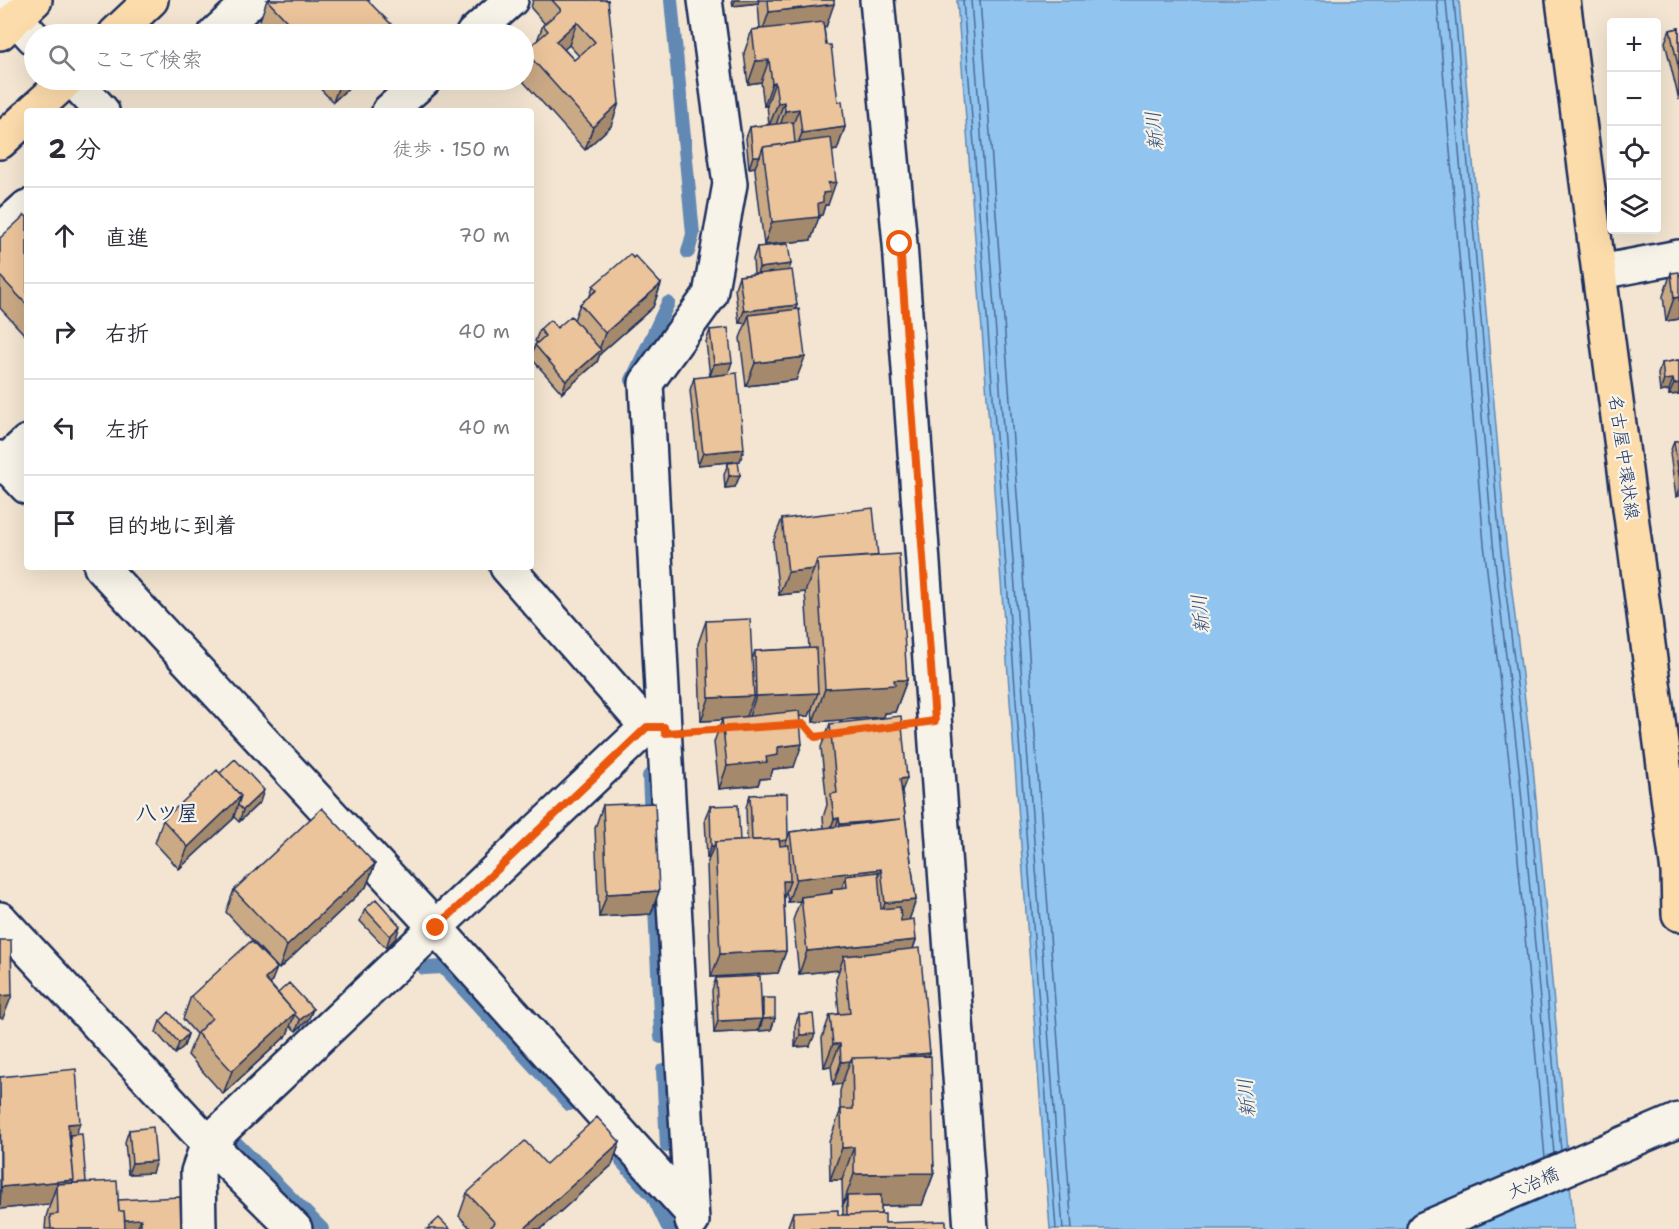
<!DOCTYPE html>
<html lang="ja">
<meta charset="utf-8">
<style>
:root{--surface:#fff;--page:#f7f7f7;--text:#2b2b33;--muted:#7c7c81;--line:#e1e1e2}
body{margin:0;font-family:"Shantell Sans","Klee One",sans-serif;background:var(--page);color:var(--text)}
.controls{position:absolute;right:18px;top:18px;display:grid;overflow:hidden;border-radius:6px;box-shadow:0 6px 24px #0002}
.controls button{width:54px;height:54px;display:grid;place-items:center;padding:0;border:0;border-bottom:2px solid var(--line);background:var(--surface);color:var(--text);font:30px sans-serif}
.stop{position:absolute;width:18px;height:18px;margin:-14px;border:4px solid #ea580c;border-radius:50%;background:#fff}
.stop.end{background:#ea580c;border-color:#fff;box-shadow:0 2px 6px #0008}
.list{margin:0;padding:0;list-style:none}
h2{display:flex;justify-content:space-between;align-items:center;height:78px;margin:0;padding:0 24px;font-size:26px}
h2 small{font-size:20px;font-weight:400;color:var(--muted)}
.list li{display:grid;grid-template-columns:39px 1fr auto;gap:18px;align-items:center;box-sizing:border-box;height:96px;padding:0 24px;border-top:2px solid var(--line)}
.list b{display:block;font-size:22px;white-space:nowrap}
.list em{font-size:20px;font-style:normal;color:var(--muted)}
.icon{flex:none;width:33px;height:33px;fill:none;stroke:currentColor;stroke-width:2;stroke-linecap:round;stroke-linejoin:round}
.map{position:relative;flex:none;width:1679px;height:1229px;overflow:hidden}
.search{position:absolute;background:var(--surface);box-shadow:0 6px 24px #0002;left:24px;top:24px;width:510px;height:66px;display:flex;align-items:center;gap:15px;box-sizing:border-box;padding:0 21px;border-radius:33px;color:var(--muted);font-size:22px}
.panel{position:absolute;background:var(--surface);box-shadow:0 6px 24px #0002;left:24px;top:108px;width:510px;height:462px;border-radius:6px}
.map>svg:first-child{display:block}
</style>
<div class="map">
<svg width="1679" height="1229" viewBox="0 0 1679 1229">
<rect width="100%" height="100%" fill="#f3e5d1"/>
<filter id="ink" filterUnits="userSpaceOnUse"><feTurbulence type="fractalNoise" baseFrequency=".0167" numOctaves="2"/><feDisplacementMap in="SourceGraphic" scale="12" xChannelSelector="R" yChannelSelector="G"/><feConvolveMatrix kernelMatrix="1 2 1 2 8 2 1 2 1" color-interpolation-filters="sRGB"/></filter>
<g filter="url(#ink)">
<!-- water -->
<path fill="#91c4ee" stroke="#6288b4" stroke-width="1.5" d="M957,0H1459L1506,542L1533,767L1574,1229H1050Z"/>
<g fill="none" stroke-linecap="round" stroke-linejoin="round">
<!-- shore -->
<path stroke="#4a6b98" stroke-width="1.5" d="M963,0L1056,1229
M971,0L1063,1229
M980,0L1072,1229
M1437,0L1484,544L1510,770L1545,1158
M1446,0L1493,543L1519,769L1554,1154
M1454,0L1500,543L1527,768L1561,1151"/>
<!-- stream -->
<path stroke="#6288b4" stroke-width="14" d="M671,0L693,234L688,252
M632,380L668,303
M649,776L651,819
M654,886L661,1037
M424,968L443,967L569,1104
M663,1070L667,1146
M237,1144L322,1229
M622,1162L653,1196L669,1229"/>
<defs>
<path id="minor" d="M877,0L900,244L971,1229
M0,1L34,38
M215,34L252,0
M473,34L511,0
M73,80L102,111
M389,111L424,80
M0,231L27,207
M1600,272L1679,257
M0,458L27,487
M0,467L27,442
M101,567L436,928L691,1212
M507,567L647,727
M664,727L692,1221
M0,919L208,1143L295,1229
M199,1229L198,1172L208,1143L647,727H664L646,383L710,295L730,184L705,0
M1424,1229L1679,1120"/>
<path id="major" d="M1563,0L1678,872L1679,914
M0,33L35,0
M115,34L151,0
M33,111L67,80
M0,142L27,117"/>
</defs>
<!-- minor casing -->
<use href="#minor" stroke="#1b2f5e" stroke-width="38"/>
<!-- major casing -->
<use href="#major" stroke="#1b2f5e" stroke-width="38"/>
<!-- path -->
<path stroke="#1b2f5e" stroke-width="4" stroke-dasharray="6 4.5" stroke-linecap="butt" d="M798,725L804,724L815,737L830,735
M705,731L721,730"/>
<!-- minor -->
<use href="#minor" stroke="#f7f3e8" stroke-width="33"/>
<!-- major -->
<use href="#major" stroke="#fddcac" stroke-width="33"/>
</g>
<!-- wall -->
<path fill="#caa985" stroke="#1b2f5e" stroke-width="1.5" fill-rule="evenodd" d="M267,0L372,5L392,34H269L259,23Z
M533,0H608L611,126L585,150L522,80H524V56L525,51L537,41L543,25L545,24L531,8ZM569,45L579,56L574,60L564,49Z
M732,0H834L826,27H824L826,45L838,102L845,127L837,150L832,151L828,205H825L822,215L819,216L811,240L764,245L755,170V167L749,168L746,138L750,127L769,124L767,105L764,106L761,82L748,84L744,53L752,30L760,29L758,3L733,6Z
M1679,28V100L1665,42L1670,30Z
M312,80H357L333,102Z
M27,217V336V334L25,335L0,308V238Z
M757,247L789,270L797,305L795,310L796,380L746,386L740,338L746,323H739L735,288L739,276L754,274L753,259Z
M633,258L661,284L653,307L600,354L597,362L562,393L531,358L535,345L537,343L535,341L540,329L557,328L574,320L580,304L590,296L593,286Z
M1671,273L1679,319L1666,321L1663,296Z
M710,330L728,374L710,376L706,342Z
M1679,360V394L1669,395V390L1660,392L1658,374L1662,363Z
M694,378L744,449L740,461L698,465L690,390Z
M1674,441H1679V496L1676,497L1670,453Z
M728,463L740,475L735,487L725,488L724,475Z
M782,519L878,556L907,680L895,712L884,713L883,717L813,722L812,707L809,716H799L794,767L773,769L770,778L760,779L758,785L719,789L714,742L722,720L701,721L698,644L706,621L752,659L755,651L809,648L805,592L779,595L773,542Z
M830,724L902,791L916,900L909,920L916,940L913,949L930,1053L928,1056L934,1173L922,1205L881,1206V1214L885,1223L946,1229H787L793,1212L843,1215L842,1180H830L829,1142L840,1112V1091L842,1084L833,1085L831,1066L824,1067L822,1038L830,1015L839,1014L836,979L839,970L799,974L793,920L800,901L788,902L786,891L784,897L786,951L778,973L711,977L707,865L709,858H707L705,818L710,806L740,841L747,840L746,807L750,795L788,837L790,832L824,828L823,817L827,805L821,747Z
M220,773L260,802L239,822L234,817L233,819L179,869L155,843L163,820Z
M603,805L659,891L651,914L599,917L595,828Z
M375,864L366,887L279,969L226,912L234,890Z
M365,909L396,938L386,948L360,921Z
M716,978L762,1002L763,998L775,1018L771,1030L759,1031V1028L758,1031L714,1033L712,990Z
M271,985L278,993L313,1009L308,1020L296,1031L290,1026L287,1035L223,1094L188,1055L196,1034L183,1019L191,996Z
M799,1015L810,1046L795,1047V1026Z
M160,1021L188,1034L184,1046L175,1054L156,1032Z
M0,1077L76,1135L86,1183L118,1200L181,1229H45L46,1217L50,1204L0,1209Z
M129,1130L152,1173L128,1174L125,1142Z
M620,1142L612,1165L541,1229H471L459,1216L467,1193L546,1164Z"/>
<!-- shaded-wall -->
<path fill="#a4896c" stroke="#1b2f5e" stroke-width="1.5" d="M735,0H759L758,3L733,6Z
M834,4L826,27L761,35L769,12Z
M577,22L569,45L548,64L556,41Z
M769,60L761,82L748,84L756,61Z
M341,80H357L333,102Z
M775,82L767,105L764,106L772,83Z
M784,102L776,125L769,126L778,103Z
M619,103L611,126L585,150L593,127Z
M799,109L790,132L777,134L785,111Z
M845,127L837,150L795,155V151L802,133Z
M753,156H760L755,167L749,168Z
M836,182L828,205H825L822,215L818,216L819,217L811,240L764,245L772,222L818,203L828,183Z
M791,264L787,276L755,280L759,268Z
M661,284L653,307L600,354L597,362L562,393L566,381L598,353L605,333Z
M1679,297V319L1666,321L1674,298Z
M797,305L793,317L749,315L746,323H739L744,311Z
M805,357L796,380L746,386L755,363Z
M732,362L728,374L710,376L714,364Z
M1673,379L1669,390L1660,392L1664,380Z
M1679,383V394L1669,395L1674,384Z
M744,449L740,461L698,465L703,453Z
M740,475L735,487L725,488L729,476Z
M1679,488V496L1676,497Z
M814,569L805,592L779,595L788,572Z
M894,680H907L895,712L884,713L883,717L813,722L825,689Z
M818,693L809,716L748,719L756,696Z
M754,696L745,719L701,721L709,698Z
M802,744L794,767L773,769L770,778L760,779L758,785L719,789L727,766L766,757L778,747Z
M907,778L898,801L900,779Z
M264,790L260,802L239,822L243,810Z
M241,796L233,819L179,869L188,847Z
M839,818L831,841L826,842L834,819Z
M901,819L831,847L840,824Z
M787,840L783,852L752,842Z
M711,846H714L709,858H707Z
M375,864L366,887L279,969L287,946Z
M881,869L873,892L847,887L846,876L839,896L832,893V889L829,897H801L800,901L788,902L796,879Z
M783,881H790L782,903Z
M659,891L651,914L599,917L607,894Z
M916,900L908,923L877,926L885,903Z
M400,926L396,938L386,948L390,936Z
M916,940L908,963L844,956L839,970L799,974L807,951Z
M786,951L778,973L711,977L720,954Z
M277,968L268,991L265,979Z
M12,995L3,1018H0V996Z
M313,1009L308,1020L296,1031L300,1020Z
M295,1013L287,1035L223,1094L232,1071Z
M775,1018L771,1030L759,1031L763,1019Z
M762,1019L758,1031L714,1033L718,1021Z
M188,1034L184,1046L175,1054L179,1043Z
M815,1034L810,1046L795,1047L800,1035Z
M833,1044H840L831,1066L824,1067Z
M930,1053L921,1075L852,1061Z
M850,1061L842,1084L833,1085L841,1062Z
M80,1123L72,1146H67L68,1124Z
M620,1142L612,1165L541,1229H524Z
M854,1147L842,1180H830L842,1148Z
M156,1161L152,1173L128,1174L132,1163Z
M934,1173L922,1205L847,1207V1196L842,1207L854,1174Z
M74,1180L72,1183L57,1184L50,1204L0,1209L1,1187Z
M141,1219L137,1229H114L117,1220Z"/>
<!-- building -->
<path fill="#ebc49b" stroke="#1b2f5e" stroke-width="1.5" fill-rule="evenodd" d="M267,0H370L368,1L395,28L388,34H299Z
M552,0H608L619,103L593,127L525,51L548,31L543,25L561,10ZM577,22L595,42L574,60L556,41Z
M768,0H834V4L769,12Z
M823,22L826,45H831L838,102L842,101L845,127L802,133L799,109L785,111L784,102L778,103L775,82L772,83L769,60L756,61L752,30Z
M1679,28V70L1670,30Z
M793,122L795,143L763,147L760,156H753L750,127Z
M831,138L836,182L828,183L830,192L823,193V202L818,203L819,217L772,222L763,147Z
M25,215L27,217V305L0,276V238Z
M788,244L791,264L759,268L757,247Z
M630,254L633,258L635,256L661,284L605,333L580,304L597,290L593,286Z
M792,270L797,305L744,311L739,276Z
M1679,272V297L1674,298L1671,273Z
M799,309L805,357L755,363L749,315Z
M571,316L601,350L566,381L535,345L545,336L540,329L550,320L557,328Z
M728,328L732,362L714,364L710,330Z
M1679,360V383L1674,384L1673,379L1664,380L1662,363Z
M737,373L744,449L703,453L694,378Z
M1674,441H1679V476Z
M738,462L740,475L729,476L728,463Z
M873,508L878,556L817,560L814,569L788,572L782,519Z
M899,554L907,680H894L895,685L825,689L817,560Z
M750,619L754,696L709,698L706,621Z
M816,648L818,693L756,696L755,651Z
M799,711L802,744L778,747V755L766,757L767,762L727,766L722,719Z
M901,716L907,778L900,779L916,900L885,903L881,869L796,879L790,832L901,819L840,824L839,818L834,819L831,794L837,793L830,724Z
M235,759L264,790L243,810L238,805L241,796L220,773Z
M217,770L241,796L188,847L163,820Z
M787,793L788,837L787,840L779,841V839L752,840L750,795Z
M655,803L659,891L607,894L603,805Z
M738,805L740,841L715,842L714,846H711L710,806Z
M322,808L375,864L287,946L234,890Z
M779,839L780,846L789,845L790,881H783L786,951L720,954L715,842Z
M878,872L881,909L900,907L901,921L914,919L916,940L807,951L801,897L832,893V889L847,887L846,876Z
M376,899L400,926L390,936L365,909Z
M0,940H11L12,995L0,996Z
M251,941L277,968L265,979L295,1013L232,1071L197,1033L212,1018L191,996Z
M920,948L930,1053L891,1057L852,1058L850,1061L841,1062L840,1044H833L830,1015L850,1013L844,956Z
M760,976L762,1019L718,1021L716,978Z
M289,983L313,1009L300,1020L294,1014L295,1013L278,993Z
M763,998H775V1018L763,1019Z
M169,1012L188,1034L179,1043L160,1021Z
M813,1014L815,1034L800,1035L799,1015Z
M931,1056L934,1173L854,1174V1147L842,1148L841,1109H853L852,1058Z
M76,1069L80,1123L68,1124L74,1180L1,1187L0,1077Z
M597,1117L620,1142L524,1229H492L491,1227L495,1223L467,1193L525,1141L546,1164Z
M153,1127L156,1161L132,1163L129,1130Z
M82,1134L86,1182L72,1183L74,1180L70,1135Z
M117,1181L119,1211H124L125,1229H51L50,1215L58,1214L57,1184Z
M881,1195V1214L847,1215V1196Z
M180,1197L181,1229H141V1219L125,1220L124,1211H119L118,1200Z
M838,1210V1215L885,1214V1223L946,1221V1229H793V1212Z
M439,1218L450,1229H427Z"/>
</g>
<g fill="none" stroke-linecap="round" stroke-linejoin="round" filter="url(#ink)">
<!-- route -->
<path stroke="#ea580c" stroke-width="8" d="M436,928L647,727H664L665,733L804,724L815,737L935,721L900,244"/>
</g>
<g text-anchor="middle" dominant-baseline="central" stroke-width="4.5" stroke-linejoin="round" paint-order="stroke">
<!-- street labels -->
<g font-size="18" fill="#1b2f5e" stroke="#f7f3e8">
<text transform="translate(1624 457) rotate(82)">名古屋中環状線</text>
<text transform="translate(1533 1183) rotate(-23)">大治橋</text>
</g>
<!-- water labels -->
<g font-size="20" font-style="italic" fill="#385482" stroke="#f7f3e8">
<text transform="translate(1154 131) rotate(-95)">新川</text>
<text transform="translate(1200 614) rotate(-95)">新川</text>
<text transform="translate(1246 1098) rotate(-95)">新川</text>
</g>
<!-- quarter labels -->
<g font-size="21" font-weight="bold" fill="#1b2f5e" stroke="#f7f3e8">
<text x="167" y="813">八ツ屋</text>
</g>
</g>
</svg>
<div class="controls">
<button>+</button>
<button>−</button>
<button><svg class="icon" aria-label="locate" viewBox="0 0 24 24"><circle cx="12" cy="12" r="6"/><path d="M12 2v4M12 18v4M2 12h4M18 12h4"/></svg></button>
<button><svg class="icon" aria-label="layers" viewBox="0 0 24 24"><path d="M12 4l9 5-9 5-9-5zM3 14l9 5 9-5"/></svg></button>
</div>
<div class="stop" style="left:900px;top:244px"></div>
<div class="stop end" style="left:436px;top:928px"></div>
<div class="search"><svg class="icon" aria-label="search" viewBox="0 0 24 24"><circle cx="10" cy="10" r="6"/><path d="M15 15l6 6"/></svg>ここで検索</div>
<section class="panel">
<h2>2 分<small>徒歩 · 150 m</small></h2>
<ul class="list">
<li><svg class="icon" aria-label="ahead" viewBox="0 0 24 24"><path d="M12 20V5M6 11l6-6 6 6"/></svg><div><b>直進</b></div><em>70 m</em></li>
<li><svg class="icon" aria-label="right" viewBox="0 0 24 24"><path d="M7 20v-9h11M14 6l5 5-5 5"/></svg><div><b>右折</b></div><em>40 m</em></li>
<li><svg class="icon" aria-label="left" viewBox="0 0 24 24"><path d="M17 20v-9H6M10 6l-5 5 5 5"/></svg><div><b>左折</b></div><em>40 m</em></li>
<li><svg class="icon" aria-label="arrive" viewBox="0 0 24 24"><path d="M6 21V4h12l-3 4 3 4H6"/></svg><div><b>目的地に到着</b></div></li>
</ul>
</section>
</div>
